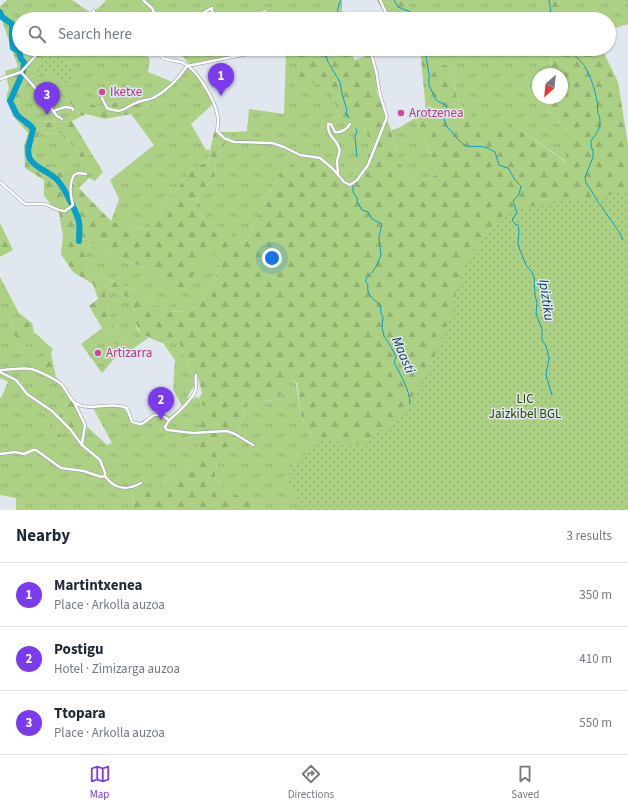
<!DOCTYPE html>
<meta charset="utf-8">
<style>
:root{--surface:#fff;--page:#f2f2f3;--text:#1f2937;--muted:#747a83;--line:#e0e1e3;--accent:#7c3aed}
body{margin:0;font-family:"Source Sans 3",sans-serif;background:var(--page);color:var(--text)}
.compass{position:absolute;left:532px;top:68px;width:36px;height:36px;border-radius:50%;background:var(--surface);box-shadow:0 1px 3px #0004;rotate:207deg}
.you{position:absolute;left:272px;top:258px;width:14px;height:14px;margin:-10px;border:3px solid #fff;border-radius:50%;background:#1a73e8;box-shadow:0 0 0 6px #1a73e833}
.badge{display:grid;place-items:center;width:26px;height:26px;border-radius:50%;background:var(--accent);color:#fff;font-size:13px;font-weight:700}
.pin{position:absolute;translate:-50% -33px;filter:drop-shadow(0 1px 2px #0008)}
.pin::after{content:'';position:absolute;top:21px;width:14px;height:12px;background:inherit;clip-path:polygon(0 0,100% 0,50% 100%)}
.list{margin:0;padding:0;list-style:none}
h2{display:flex;justify-content:space-between;align-items:center;height:52px;margin:0;padding:0 16px;font-size:17px}
h2 small{font-size:13px;font-weight:400;color:var(--muted)}
.list li{display:grid;grid-template-columns:26px 1fr auto;gap:12px;align-items:center;box-sizing:border-box;height:64px;padding:0 16px;border-top:1px solid var(--line)}
.list b{display:block;font-size:15px;white-space:nowrap}
.list p{margin:0;font-size:13px;white-space:nowrap;color:var(--muted)}
.list em{font-size:13px;font-style:normal;color:var(--muted)}
.icon{flex:none;width:22px;height:22px;fill:none;stroke:currentColor;stroke-width:2;stroke-linecap:round;stroke-linejoin:round}
.map{position:relative;flex:none;width:628px;height:510px;overflow:hidden}
.search{position:absolute;background:var(--surface);box-shadow:0 1px 3px #0004;left:12px;right:12px;top:12px;height:44px;display:flex;align-items:center;gap:10px;box-sizing:border-box;padding:0 14px;border-radius:22px;color:var(--muted);font-size:15px}
.sheet{height:244px;background:var(--surface)}
nav{display:flex;justify-content:space-around;align-items:center;box-sizing:border-box;height:56px;border-top:1px solid var(--line);background:var(--surface);font-size:11px;color:var(--muted)}
nav a{display:grid;justify-items:center;gap:2px}
nav .on{color:var(--accent)}
.map>svg:first-child{display:block}
</style>
<div class="map">
<svg width="628" height="510" viewBox="0 0 628 510">
<defs>
<pattern id="grass-tufts" width="24" height="20" patternUnits="userSpaceOnUse"><rect width="24" height="20" fill="#acd185"/><path d="M3 7l-1-3M5 7V3M7 7l1-3M15 17l-1-3M17 17v-4M19 17l1-3" fill="none" stroke="#93b272"/></pattern>
<pattern id="forest-firs" width="22" height="20" patternUnits="userSpaceOnUse"><rect width="22" height="20" fill="#acd185"/><path d="M5 1l3.5 6h-7zM16 11l3.5 6h-7z" fill="#93b272"/></pattern>
<pattern id="park-dots" width="8" height="8" patternUnits="userSpaceOnUse"><rect width="8" height="8" fill="#acd185"/><path d="M2 2h.1M6 6h.1" fill="none" stroke="#93b272" stroke-width="1.8" stroke-linecap="round"/></pattern>
</defs>
<rect width="100%" height="100%" fill="#e1e7ee"/>
<!-- grass -->
<path fill="url(#grass-tufts)" d="M7,0H72L91,13L102,5L106,0H342V19H286L276,5L245,19H19V35L8,38L0,15V7Z
M404,0H537L546,19H417Z
M558,0H628V24L609,30V19H568Z
M49,49H142L150,59L148,72L175,83L190,65L176,49H248V54L191,65L213,104L191,124L206,150H210L208,161L191,170L147,230L111,221L119,199L110,180L154,145L131,114L151,105L141,96L111,103L102,107L66,99L82,116L72,121L32,122L18,107L19,90L33,75L76,70Z
M286,49H297L299,71L328,81L340,117H359L373,148L348,182L281,171L244,244L194,211L199,192L215,178L214,163L232,132L247,131L249,109L284,114Z
M431,49H552L551,74H538V98H549L548,110L568,134L567,162L516,127L486,132L458,102L451,67L433,61Z
M416,118L438,174L415,184L399,162L391,130C400,129 407,122 416,118Z
M64,133L81,158L92,154L103,172L95,181L89,178L79,188L67,176L33,156L39,134Z
M89,241L99,245L110,255L143,267L166,289L201,265L214,250L220,268L201,302L187,311L168,312L120,283L90,273L84,263Z
M0,277L19,313L10,325L17,341L18,353L34,332L53,349L51,354L30,361L28,368L56,377L67,390L65,409L44,433L56,444L62,436L56,430L59,427L83,423L107,445L112,443L92,406L123,407L134,424L143,422L157,412L170,416L182,406L173,389L175,360L163,343L177,337L190,370L198,377L194,379V386L187,397L190,399H194L195,397L199,398L202,405L213,410L200,420V441L192,464L156,489H134L133,510H16V498L0,495V398H1L8,382L0,378Z
M103,287L116,290L132,301L137,329L148,338L131,350L110,321Z
M102,328L121,351L102,373L81,344Z
M293,380L296,383L301,416L348,510H252L254,501L227,492L215,477L218,453L233,444L248,402L276,400Z"/>
<!-- forest -->
<path fill="url(#forest-firs)" fill-rule="evenodd" d="M377,0H404L417,19H388Z
M537,0H558L568,19H546Z
M276,5L287,19H269L265,9Z
M19,35V49H49L43,53L33,75L19,90L18,107L32,117V122L72,121L92,154L81,158L64,133L39,134L33,156L67,176L111,221L147,230L191,170L208,161L214,132H232L214,163L215,178L199,192L194,210L244,244L281,171L315,154L348,182L373,148L359,117L340,118L328,81L294,86L299,71L297,49H348L355,60L371,54L376,75L377,92L391,130L399,162L415,184L438,174L416,118L426,111L420,49H431L433,61L451,67L458,102L486,131L494,123L516,127L566,162L568,134L548,110L549,98H562V74H551L552,49H602L618,82L628,144V326L457,510L456,505L381,510H348L301,416L297,383L293,380L276,400L248,402L233,444L218,454L215,477L227,492L254,501L252,510H133L134,489H156L192,464L199,441L200,419L212,410L202,405L199,398L202,393L198,377L190,370L177,337L163,343C134,333 137,329 132,301L116,290L104,287L110,321L131,350L121,351L102,328L89,306L98,299L93,284L73,272L61,254L63,237L59,213L44,196V180L25,168L24,146L28,133L13,116L6,98L9,88L5,71L18,67L8,38ZM89,242L99,245L110,255L143,267L166,289L179,295L201,265L214,251L220,268L201,302L187,311L168,312L120,283L90,273L84,263Z
M67,84L78,101L102,107L111,103L141,96L151,105L131,114L105,119L86,114L82,116L66,99L63,87Z
M0,223L13,250L0,257Z
M19,313L32,323L34,332L18,353L13,348L17,341L10,325Z
M51,354L56,377L28,368L29,361Z
M67,390L83,423L76,434L58,427L56,430L62,436L56,444L44,433L65,409L60,398Z"/>
<!-- park -->
<path fill="url(#park-dots)" d="M49,49L77,70L67,84L53,73L33,75L43,53Z
M628,189V510H297L298,495L287,485L293,465L320,440L360,444L400,418L433,361L448,324L465,261L508,210L625,192Z"/>
<g fill="none" stroke-linecap="round" stroke-linejoin="round">
<!-- stream -->
<path stroke="#089fcb" stroke-width="1" d="M394,0L398,7L411,12L413,19
M549,0L551,12L556,16L557,19
M336,19L339,4L341,0
M326,49V56L328,62L340,82L342,94L347,110L346,113L349,118
M426,49V57L429,74V85L436,100L447,106L444,118L446,126C453,131 456,139 463,144C470,149 477,145 484,147C488,148 491,150 495,152L499,165L508,168L515,180L521,186L519,194L513,201L517,212L512,220L515,224L518,225L519,231
M569,49C573,55 579,59 584,65C590,75 595,89 597,101C598,104 597,110 598,113C600,118 601,122 599,128C598,133 593,137 591,141V146L593,151V157L585,177L586,183L591,190L598,202L605,211
M356,129L357,132L355,136L357,157
M353,185V192L357,198V201L362,210L368,212L372,219L382,224L379,237L381,256C378,260 378,264 375,268C373,273 368,275 365,281L368,284C366,296 373,298 380,305L381,313
M605,212L620,233L623,240
M519,232L518,243L520,250L526,265L532,272L534,277L535,295L537,303L536,314L542,329V340L546,346L549,358L546,375L552,395
M381,313L383,317L382,327L384,336L391,347L396,357L394,362C400,375 410,389 410,404"/>
<!-- river -->
<path stroke="#089fcb" stroke-width="6" d="M0,12L2,17L12,24C12,34 11,38 13,48L19,51L21,59L24,62L23,72L10,101C13,106 14,111 18,116C23,121 29,123 33,129C32,138 25,150 30,159C34,167 47,171 54,177C62,182 77,213 79,222C80,228 79,235 79,241"/>
<defs>
<path id="minor" d="M143,0L152,8L157,19
M380,0L389,19
M85,19L94,11
M191,19L212,8V12
M160,49C158,62 172,59 180,62C183,62 186,65 188,66C199,74 214,99 217,113C219,119 218,125 217,131L224,138L234,142L272,143L284,147L300,155L320,158L333,169L344,182L350,185L357,180L368,165L387,117L381,98L378,84L377,75L371,53L377,49
M295,49L296,54
M21,72L32,84L57,116L62,119
M0,79L21,72L42,49
M102,98L107,108C123,115 124,107 138,102C143,100 149,100 153,98C167,91 179,78 187,66L272,49
M53,111L65,107L72,108L73,110
M338,174C338,169 337,165 337,161C338,156 341,152 339,148C336,137 328,139 328,124H331L335,132C342,133 346,130 350,124
M0,182L25,204C31,205 37,203 42,204C50,204 56,211 65,211L73,205C70,195 69,184 74,175L78,173L86,174
M0,370C9,370 23,367 31,369C37,370 57,380 61,384C68,391 69,401 79,405C91,411 110,401 127,408L132,422C133,422 139,424 139,424C151,424 149,406 169,420C177,414 195,397 196,388C196,383 195,380 196,375
M0,372L16,380L27,394L52,411L70,429L82,445L100,460L105,473V476C114,489 127,491 141,483
M74,402L85,425L82,444
M169,420L165,427L167,430L193,433L227,431L235,434L253,445
M0,454L15,452L24,454L33,450H36L61,468L84,471L101,477L105,476"/>
</defs>
<!-- minor casing -->
<use href="#minor" stroke="#92979e" stroke-width="3.5"/>
<!-- minor -->
<use href="#minor" stroke="#fff" stroke-width="2.5"/>
</g>
<!-- markers -->
<g fill="#d1479c" stroke="#e1e7ee" stroke-width="1.5">
<circle cx="102" cy="92" r="4"/>
<circle cx="401" cy="113" r="4"/>
<circle cx="98" cy="353" r="4"/>
</g>
<g text-anchor="middle" dominant-baseline="central" stroke-width="3" stroke-linejoin="round" paint-order="stroke">
<!-- hotel labels -->
<g font-size="13" fill="#b23c85" stroke="#e1e7ee" text-anchor="start">
<text x="110" y="92">Iketxe</text>
<text x="409" y="113">Arotzenea</text>
<text x="106" y="353">Artizarra</text>
</g>
<!-- park labels -->
<g font-size="13" fill="#294200" stroke="#e1e7ee">
<text x="525" y="399">LIC<tspan x="525" dy="15">Jaizkibel BGL</tspan></text>
</g>
<!-- water labels -->
<g font-size="14" font-style="italic" fill="#063e51" stroke="#e1e7ee">
<text transform="translate(546 300) rotate(82)">Ipiztiku</text>
<text transform="translate(403 355) rotate(67)">Maasti</text>
</g>
</g>
</svg>
<svg class="compass" viewBox="-18 -18 36 36"><path d="M0-13l5 13h-10z" fill="#e53935"/><path d="M0 13l5-13h-10z" fill="#747a83"/></svg>
<div class="you"></div>
<div class="pin badge" style="left:221px;top:96px">1</div>
<div class="pin badge" style="left:161px;top:420px">2</div>
<div class="pin badge" style="left:47px;top:115px">3</div>
<div class="search"><svg class="icon" aria-label="search" viewBox="0 0 24 24"><circle cx="10" cy="10" r="6"/><path d="M15 15l6 6"/></svg>Search here</div>
</div>
<section class="sheet">
<h2>Nearby<small>3 results</small></h2>
<ul class="list">
<li><span class="badge">1</span><div><b>Martintxenea</b><p>Place · Arkolla auzoa</p></div><em>350 m</em></li>
<li><span class="badge">2</span><div><b>Postigu</b><p>Hotel · Zimizarga auzoa</p></div><em>410 m</em></li>
<li><span class="badge">3</span><div><b>Ttopara</b><p>Place · Arkolla auzoa</p></div><em>550 m</em></li>
</ul>
</section>
<nav>
<a class="on"><svg class="icon" aria-label="map" viewBox="0 0 24 24"><path d="M3 6l6-2 6 2 6-2v14l-6 2-6-2-6 2zM9 4v14M15 6v14"/></svg>Map</a>
<a><svg class="icon" aria-label="directions" viewBox="0 0 24 24"><path d="M12 3l9 9-9 9-9-9zM9 14v-3h6M13 9l2 2-2 2"/></svg>Directions</a>
<a><svg class="icon" aria-label="saved" viewBox="0 0 24 24"><path d="M7 4h10v16l-5-4-5 4z"/></svg>Saved</a>
</nav>
